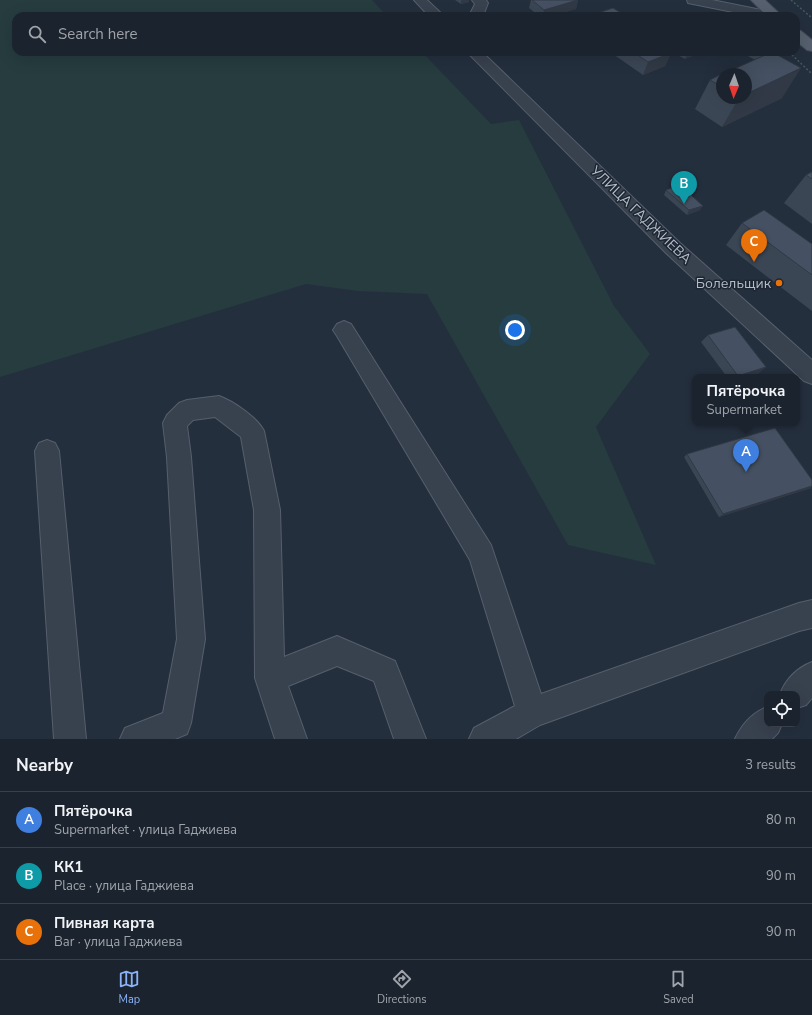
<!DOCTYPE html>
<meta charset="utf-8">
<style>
:root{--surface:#1b232e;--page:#242b36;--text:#f1f3f6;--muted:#a0a4aa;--line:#39404a;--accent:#8ab4f8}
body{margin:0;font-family:"Nunito Sans",sans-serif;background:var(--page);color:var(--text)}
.controls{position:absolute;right:12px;bottom:12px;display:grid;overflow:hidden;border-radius:8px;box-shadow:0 4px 16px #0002}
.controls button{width:36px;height:36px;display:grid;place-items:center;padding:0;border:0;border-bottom:1px solid var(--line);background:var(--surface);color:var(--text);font:20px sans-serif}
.compass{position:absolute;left:716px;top:68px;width:36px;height:36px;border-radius:50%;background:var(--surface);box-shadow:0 4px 16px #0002;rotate:182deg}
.you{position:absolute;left:515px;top:330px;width:14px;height:14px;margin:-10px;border:3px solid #fff;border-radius:50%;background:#1a73e8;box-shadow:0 0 0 6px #1a73e833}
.badge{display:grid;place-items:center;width:26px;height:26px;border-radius:50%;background:var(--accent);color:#fff;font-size:13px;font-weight:700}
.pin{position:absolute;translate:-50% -33px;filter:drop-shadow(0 1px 2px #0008)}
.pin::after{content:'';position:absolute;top:21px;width:14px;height:12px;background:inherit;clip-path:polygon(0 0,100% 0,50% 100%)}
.popup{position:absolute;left:692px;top:374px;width:108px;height:52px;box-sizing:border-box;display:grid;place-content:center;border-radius:8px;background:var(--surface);filter:drop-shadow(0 1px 3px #0005);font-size:13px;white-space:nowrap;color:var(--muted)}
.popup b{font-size:15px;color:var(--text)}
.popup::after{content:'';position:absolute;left:50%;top:100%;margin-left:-8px;border:8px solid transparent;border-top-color:var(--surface)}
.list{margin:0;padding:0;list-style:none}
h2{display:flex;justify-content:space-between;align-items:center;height:52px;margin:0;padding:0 16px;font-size:17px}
h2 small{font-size:13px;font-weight:400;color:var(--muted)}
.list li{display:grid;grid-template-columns:26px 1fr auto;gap:12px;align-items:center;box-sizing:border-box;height:56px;padding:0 16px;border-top:1px solid var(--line)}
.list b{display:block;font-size:15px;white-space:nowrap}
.list p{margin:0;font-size:13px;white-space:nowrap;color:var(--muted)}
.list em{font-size:13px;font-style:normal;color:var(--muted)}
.icon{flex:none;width:22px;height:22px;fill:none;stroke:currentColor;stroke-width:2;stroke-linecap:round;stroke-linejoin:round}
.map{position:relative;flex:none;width:812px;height:739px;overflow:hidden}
.search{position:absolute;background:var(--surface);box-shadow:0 4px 16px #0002;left:12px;right:12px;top:12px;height:44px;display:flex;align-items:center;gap:10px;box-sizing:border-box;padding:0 14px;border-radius:12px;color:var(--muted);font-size:15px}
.sheet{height:220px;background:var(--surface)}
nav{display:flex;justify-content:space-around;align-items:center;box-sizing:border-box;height:56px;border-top:1px solid var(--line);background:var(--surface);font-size:11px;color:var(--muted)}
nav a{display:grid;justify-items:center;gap:2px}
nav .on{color:var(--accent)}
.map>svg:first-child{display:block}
</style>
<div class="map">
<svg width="812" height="739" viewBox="0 0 812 739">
<rect width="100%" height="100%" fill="#242f3e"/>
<!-- green -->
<path fill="#263c3f" d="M0,0H372L387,16H16V52H422L491,124L519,120L614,306L650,354L596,427L656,565L568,545L427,294L358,291L306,284L0,377Z"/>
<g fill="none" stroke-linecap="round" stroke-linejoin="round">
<defs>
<path id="minor" d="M414,0H427L444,16H429Z
M472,0H486L488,3L483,16H469L475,4Z
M687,0H712L777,13L779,16H753L688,3Z
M467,52H482L680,243L812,360V384L804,381L666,253Z
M344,321L351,324L491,545L541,694L799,603L812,600V628L799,631L540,725L516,739H469L474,728L515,706L470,560L337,336L333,330L337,324Z
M219,396C233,401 258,418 264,431L280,510L284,657L337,636L395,661L426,739H394L374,681L337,666L288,686L307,739H275L255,678L254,510L241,437L215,417L193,420L187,426L191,457L205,639L191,723L187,734L175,739H120L125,728L163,713L177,639L167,457L163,423L167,415L179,403L187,400Z
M47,440L55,443L59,451L86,739H54L35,451L39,443Z
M812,662V698L806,705L797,708V694H780C786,679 797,668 812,662Z
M767,707V724H782L778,733L772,739H735C742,724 752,713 767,707Z"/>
<path id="major" d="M751,0H765L782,16H767Z
M796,30L801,31L812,40V51L807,50L796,41Z"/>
</defs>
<!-- minor casing -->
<use href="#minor" stroke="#565f6c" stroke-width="2"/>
<!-- major casing -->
<use href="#major" stroke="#414a57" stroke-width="2"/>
<!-- path -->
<path stroke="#44595c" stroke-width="1.5" stroke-dasharray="2 2" stroke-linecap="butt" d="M791,0L812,18
M789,52L812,74"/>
<!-- minor -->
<use href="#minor" fill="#38414e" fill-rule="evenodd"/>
<!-- major -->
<use href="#major" fill="#56606e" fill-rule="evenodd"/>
</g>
<!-- wall -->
<path fill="#3b4654" d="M455,0H469V2L461,4Z
M531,0H578L576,9L551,16H539L529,8Z
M610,52H669L671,53L665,66L643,75Z
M672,52H700V53L685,59Z
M741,52H783L782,54L778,56L782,98L722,127L695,109L710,80L722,74V98H746L755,60Z
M812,172V224L784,203L806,175Z
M666,190L700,210L687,215L664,195Z
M742,223L812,244V311L726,245Z
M708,335L758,374L748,377H727L701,342Z
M687,454L811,488L719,517L684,457Z"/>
<!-- shaded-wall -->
<path fill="#303945" d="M461,0H469V2L461,4Z
M578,0L576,9L551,16H543L544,10Z
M688,52H700V53L685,59Z
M769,52H783L782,54L762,64Z
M671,53L665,66L643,75L648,62Z
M801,68L782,98L722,127L739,98H746V94Z
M703,206L700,210L687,215L689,210Z
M766,367L758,374L748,377H736L738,376Z
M812,486L811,488L719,517L723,514Z"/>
<!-- building -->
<path fill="#455162" stroke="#303945" d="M532,0H578L544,10Z
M613,8L626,16H589Z
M725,13L729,16H718Z
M633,52H669L671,53L648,62Z
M772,52L801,68L746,94V74H723Z
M722,74V87L710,80Z
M812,172V179L806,175Z
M680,185L703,206L689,210L666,190Z
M764,210L812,244V275L742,223Z
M735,327L766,367L738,376L708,335Z
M775,428L812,480V486L723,514L687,454Z"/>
<!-- markers -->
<circle fill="#e8710a" stroke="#1d2633" stroke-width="1.5" cx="779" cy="283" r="4"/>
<g text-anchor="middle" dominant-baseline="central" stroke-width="3" stroke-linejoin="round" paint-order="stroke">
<!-- street labels -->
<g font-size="14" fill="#b4bcc9" stroke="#1d2633">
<text transform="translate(641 215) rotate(44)">УЛИЦА ГАДЖИЕВА</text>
</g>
<!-- poi labels -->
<g font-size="14" fill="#b4bcc9" stroke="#1d2633" text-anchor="end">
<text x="771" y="283">Болельщик</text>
</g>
</g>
</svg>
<div class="controls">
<button><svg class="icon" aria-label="locate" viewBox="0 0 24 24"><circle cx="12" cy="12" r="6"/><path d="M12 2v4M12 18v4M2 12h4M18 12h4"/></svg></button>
</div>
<svg class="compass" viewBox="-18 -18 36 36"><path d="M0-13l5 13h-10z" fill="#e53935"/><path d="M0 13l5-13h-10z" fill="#a0a4aa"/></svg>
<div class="you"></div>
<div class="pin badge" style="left:746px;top:472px;background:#3f7fe0">A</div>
<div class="popup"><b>Пятёрочка</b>Supermarket</div>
<div class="pin badge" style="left:684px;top:204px;background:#0f9aa8">B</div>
<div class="pin badge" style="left:754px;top:262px;background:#e8710a">C</div>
<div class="search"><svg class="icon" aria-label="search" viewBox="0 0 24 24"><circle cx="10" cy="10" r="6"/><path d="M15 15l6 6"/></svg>Search here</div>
</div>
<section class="sheet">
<h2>Nearby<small>3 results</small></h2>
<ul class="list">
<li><span class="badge" style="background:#3f7fe0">A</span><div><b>Пятёрочка</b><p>Supermarket · улица Гаджиева</p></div><em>80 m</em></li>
<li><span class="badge" style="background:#0f9aa8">B</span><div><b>КК1</b><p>Place · улица Гаджиева</p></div><em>90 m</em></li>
<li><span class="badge" style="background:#e8710a">C</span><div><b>Пивная карта</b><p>Bar · улица Гаджиева</p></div><em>90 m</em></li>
</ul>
</section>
<nav>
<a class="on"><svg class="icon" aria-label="map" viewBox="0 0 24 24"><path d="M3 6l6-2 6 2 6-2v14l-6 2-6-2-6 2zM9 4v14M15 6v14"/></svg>Map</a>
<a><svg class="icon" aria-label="directions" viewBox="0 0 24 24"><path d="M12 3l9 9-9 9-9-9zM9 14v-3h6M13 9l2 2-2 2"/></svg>Directions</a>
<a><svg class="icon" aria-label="saved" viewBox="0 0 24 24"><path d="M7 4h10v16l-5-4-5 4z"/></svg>Saved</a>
</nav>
